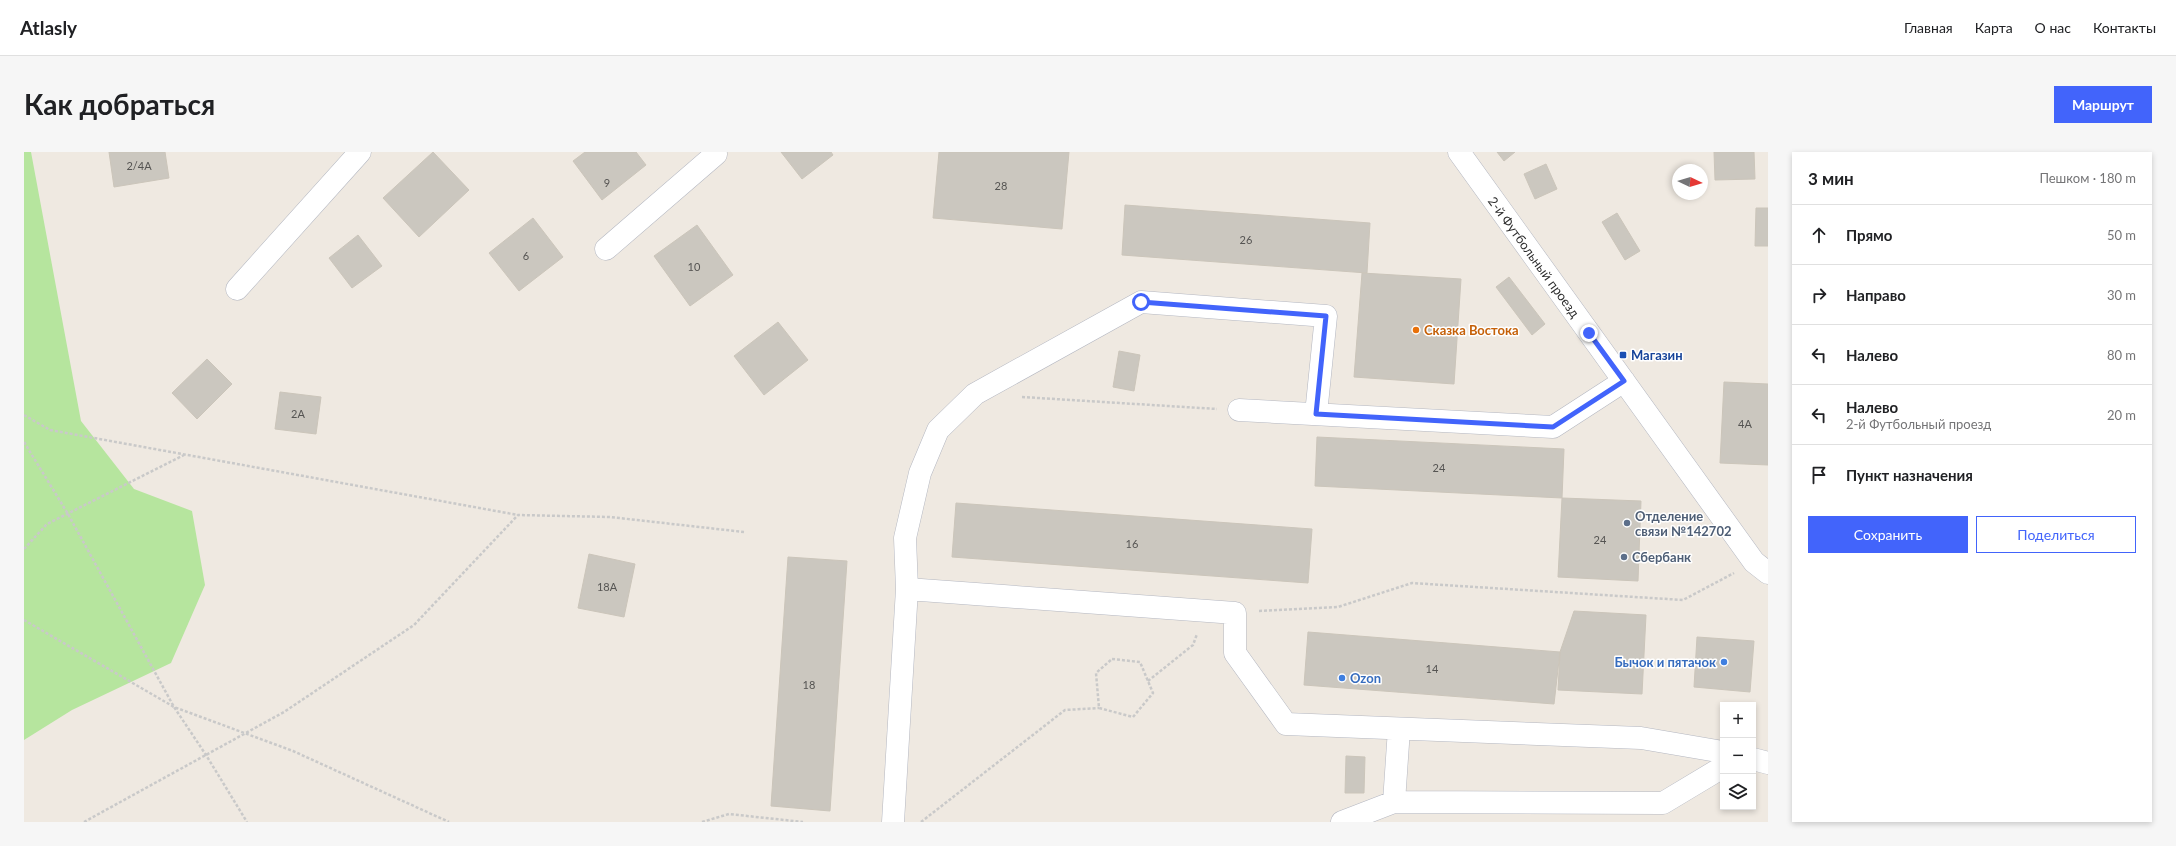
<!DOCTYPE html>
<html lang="ru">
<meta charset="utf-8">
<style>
:root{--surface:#fff;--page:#f6f6f6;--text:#202124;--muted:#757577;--line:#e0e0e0;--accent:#4264fb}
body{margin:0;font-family:Lato,sans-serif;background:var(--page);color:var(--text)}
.controls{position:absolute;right:12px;bottom:12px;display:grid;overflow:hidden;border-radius:0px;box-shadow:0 2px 6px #0003}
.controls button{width:36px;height:36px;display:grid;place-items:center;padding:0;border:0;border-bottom:1px solid var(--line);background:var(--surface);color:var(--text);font:20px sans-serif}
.compass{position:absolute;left:1648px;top:12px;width:36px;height:36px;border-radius:50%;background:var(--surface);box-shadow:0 2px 6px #0003;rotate:94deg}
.stop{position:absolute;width:12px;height:12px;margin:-9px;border:3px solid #4264fb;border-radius:50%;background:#fff}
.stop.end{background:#4264fb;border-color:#fff;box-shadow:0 1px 4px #0008}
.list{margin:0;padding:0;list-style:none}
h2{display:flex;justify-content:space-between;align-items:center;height:52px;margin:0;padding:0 16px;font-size:17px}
h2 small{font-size:13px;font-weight:400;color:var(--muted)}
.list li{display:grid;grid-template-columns:26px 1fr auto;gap:12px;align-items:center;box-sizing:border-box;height:60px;padding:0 16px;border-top:1px solid var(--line)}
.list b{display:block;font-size:15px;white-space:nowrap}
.list p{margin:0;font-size:13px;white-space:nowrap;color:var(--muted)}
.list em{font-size:13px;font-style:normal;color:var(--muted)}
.actions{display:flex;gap:8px;padding:12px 16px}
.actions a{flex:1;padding:9px 0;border:1px solid var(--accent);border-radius:0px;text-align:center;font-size:14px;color:var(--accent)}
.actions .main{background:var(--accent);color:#fff}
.icon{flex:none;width:22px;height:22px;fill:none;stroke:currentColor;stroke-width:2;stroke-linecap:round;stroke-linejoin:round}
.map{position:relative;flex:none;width:1744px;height:670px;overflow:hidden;border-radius:0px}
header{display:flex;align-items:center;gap:24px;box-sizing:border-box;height:56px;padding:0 20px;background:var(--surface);border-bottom:1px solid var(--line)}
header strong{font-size:19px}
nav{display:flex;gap:22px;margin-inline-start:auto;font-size:14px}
.intro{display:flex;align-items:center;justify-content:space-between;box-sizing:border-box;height:96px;padding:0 24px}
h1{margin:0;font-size:28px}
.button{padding:10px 18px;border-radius:0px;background:var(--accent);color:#fff;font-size:14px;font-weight:700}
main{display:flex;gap:24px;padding:0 24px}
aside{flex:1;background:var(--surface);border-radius:0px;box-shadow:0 2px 6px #0003}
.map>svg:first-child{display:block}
</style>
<header>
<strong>Atlasly</strong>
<nav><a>Главная</a><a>Карта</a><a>О нас</a><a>Контакты</a></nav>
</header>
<div class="intro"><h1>Как добраться</h1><a class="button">Маршрут</a></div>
<main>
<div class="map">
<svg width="1744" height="670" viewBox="0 0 1744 670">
<rect width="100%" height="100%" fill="#efe9e1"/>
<!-- green -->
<path fill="#b6e59e" d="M0,0H7L57,269L110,337L168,359L181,433L147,511L48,558L0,588Z"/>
<!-- building -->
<path fill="#cbc7bf" stroke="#cbc5ba" d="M85,0H141L145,26L90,35Z
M409,0L445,38L395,85L359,46Z
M561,0H612L622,13L578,48L549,9Z
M757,0H807L809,3L778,27Z
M915,0H1045L1038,77L909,66Z
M1473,0H1491L1480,9Z
M1690,0H1730L1731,27L1691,28Z
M1522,12L1533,37L1511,47L1500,22Z
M1101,53L1346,71L1343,121L1098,103Z
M1732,56H1744V94H1731Z
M1593,61L1616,99L1601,108L1578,70Z
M509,66L539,105L495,139L465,101Z
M673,73L709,123L666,154L630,104Z
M334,83L358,114L328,136L305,106Z
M1338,121L1437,127L1430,232L1330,225Z
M1485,125L1521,172L1508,183L1472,135Z
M754,170L784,208L740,243L710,204Z
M1095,199L1116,203L1110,239L1089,235Z
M183,207L208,232L173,267L148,241Z
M1700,230L1744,232V313L1696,311Z
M256,240L297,245L292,282L251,277Z
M1293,285L1540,297L1538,346L1291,334Z
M1538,346L1617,349L1614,429L1534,425Z
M932,351L1288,377L1284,431L928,405Z
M565,402L611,412L600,465L554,456Z
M764,405L823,409L806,659L747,654Z
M1550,459L1622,463L1618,542L1534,538L1536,500Z
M1284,480L1536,500L1530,552L1280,533Z
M1673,485L1730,489L1726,540L1670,535Z
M1322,604L1341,605L1340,641H1321Z"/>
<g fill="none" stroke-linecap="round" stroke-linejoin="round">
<defs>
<path id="minor" d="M1435,0L1730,410L1744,421
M582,97L692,2L690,0
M213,137L336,0
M1215,258L1529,275L1600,229
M883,437L1211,461V501L1262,572L1617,586L1699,600
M1729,607L1744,611
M1370,650L1375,577
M869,670L883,437L881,386L896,321L914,278L951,242L1117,150L1302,164L1292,262
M1318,670L1370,650L1639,651L1699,615"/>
</defs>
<!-- minor casing -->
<use href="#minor" stroke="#b4b7c1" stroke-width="23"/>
<!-- path -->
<path stroke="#c9c9c9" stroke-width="2.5" stroke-dasharray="3 2" stroke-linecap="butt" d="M998,245L1193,257
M0,263L26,278L494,363
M0,290L44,362L150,555L182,603L223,670
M0,397L23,372L160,303
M1235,459L1314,455L1388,431L1659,448L1710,421
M0,468L150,555L269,599L425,670
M1088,507L1116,510L1129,541L1109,565L1075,556L1072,521Z
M1124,529L1169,493L1173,482
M60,670L260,560L390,473L494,363L586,365L720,380
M678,670L705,662L779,670
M897,670L1041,558L1075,556"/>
<!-- minor -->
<use href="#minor" stroke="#fff" stroke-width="22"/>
</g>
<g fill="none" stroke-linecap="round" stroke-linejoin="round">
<!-- route -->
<path stroke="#4264fb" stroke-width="5" d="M1117,150L1302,164L1292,262L1529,275L1600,229L1565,181"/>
</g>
<!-- markers -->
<circle fill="#e8710a" stroke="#fff" stroke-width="1.5" cx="1392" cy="178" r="4"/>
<rect fill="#1a4fb4" stroke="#fff" stroke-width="1.5" x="1595" y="199" width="8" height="8" rx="2"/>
<g fill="#5c6f8a" stroke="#fff" stroke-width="1.5">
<circle cx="1603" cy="371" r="4"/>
<circle cx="1600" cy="405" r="4"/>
</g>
<g fill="#3f7fe0" stroke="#fff" stroke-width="1.5">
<circle cx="1700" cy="510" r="4"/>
<circle cx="1318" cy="526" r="4"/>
</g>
<g text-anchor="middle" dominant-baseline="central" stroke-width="3" stroke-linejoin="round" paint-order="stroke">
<!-- number labels -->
<g font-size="11" fill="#555452">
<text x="115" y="13">2/4А</text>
<text x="583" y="30">9</text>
<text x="977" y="33">28</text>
<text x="1222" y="87">26</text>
<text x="502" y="103">6</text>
<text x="670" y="114">10</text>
<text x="274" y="261">2А</text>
<text x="1721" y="271">4А</text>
<text x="1415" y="315">24</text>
<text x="1576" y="387">24</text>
<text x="1108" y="391">16</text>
<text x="583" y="434">18А</text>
<text x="1408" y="516">14</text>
<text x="785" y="532">18</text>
</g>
<!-- street labels -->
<g font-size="13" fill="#2e2e2e" stroke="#fff">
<text transform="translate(1510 105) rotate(54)">2-й Футбольный проезд</text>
</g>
<!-- food labels -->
<g font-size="13" font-weight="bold" fill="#c56008" stroke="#fff" text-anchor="start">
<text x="1400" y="178">Сказка Востока</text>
</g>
<!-- transit labels -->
<g font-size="13" font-weight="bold" fill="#164399" stroke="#fff" text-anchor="start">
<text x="1607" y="203">Магазин</text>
</g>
<!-- service labels -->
<g font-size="13" font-weight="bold" fill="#4e5e75" stroke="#fff" text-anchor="start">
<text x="1611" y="364">Отделение<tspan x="1611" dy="15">связи №142702</tspan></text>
<text x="1608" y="405">Сбербанк</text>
</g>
<!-- shop labels -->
<g font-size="13" font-weight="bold" fill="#366cbe" stroke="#fff" text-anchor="end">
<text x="1692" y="510">Бычок и пятачок</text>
<text x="1326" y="526" text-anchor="start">Ozon</text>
</g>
</g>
</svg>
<div class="controls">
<button>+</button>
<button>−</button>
<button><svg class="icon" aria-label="layers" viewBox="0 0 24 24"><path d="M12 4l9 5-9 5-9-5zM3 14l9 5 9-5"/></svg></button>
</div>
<svg class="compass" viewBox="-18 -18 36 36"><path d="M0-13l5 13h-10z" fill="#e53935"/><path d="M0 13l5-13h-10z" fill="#757577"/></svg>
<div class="stop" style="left:1117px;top:150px"></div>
<div class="stop end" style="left:1565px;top:181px"></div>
</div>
<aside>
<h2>3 мин<small>Пешком · 180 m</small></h2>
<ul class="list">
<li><svg class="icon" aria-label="ahead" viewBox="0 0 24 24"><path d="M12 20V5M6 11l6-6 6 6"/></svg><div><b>Прямо</b></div><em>50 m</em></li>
<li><svg class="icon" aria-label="right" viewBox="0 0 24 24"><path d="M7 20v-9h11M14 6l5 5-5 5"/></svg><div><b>Направо</b></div><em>30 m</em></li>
<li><svg class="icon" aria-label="left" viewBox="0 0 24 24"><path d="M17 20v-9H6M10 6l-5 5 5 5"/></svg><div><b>Налево</b></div><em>80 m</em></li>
<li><svg class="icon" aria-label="left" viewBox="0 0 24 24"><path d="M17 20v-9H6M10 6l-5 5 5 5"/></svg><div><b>Налево</b><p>2-й Футбольный проезд</p></div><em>20 m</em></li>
<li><svg class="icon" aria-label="arrive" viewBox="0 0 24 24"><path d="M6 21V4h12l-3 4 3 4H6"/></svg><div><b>Пункт назначения</b></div></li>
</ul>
<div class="actions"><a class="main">Сохранить</a><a>Поделиться</a></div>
</aside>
</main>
